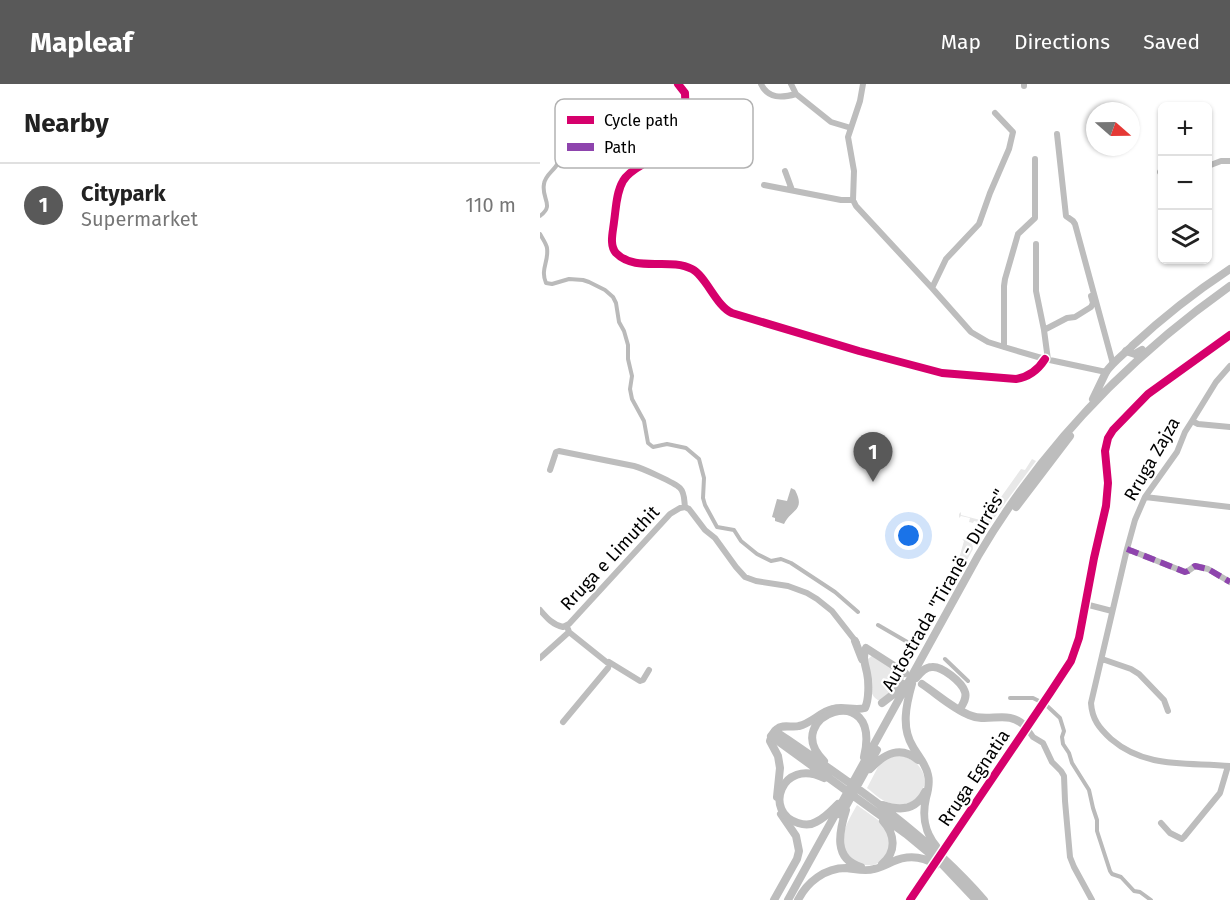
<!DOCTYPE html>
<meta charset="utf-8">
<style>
:root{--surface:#fff;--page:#f6f6f6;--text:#222;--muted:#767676;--line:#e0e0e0;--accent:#595959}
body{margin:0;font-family:"Fira Sans",sans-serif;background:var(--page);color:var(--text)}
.controls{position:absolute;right:18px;top:18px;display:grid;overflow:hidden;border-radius:9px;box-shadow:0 2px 4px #0004}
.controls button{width:54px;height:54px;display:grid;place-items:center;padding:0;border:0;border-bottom:2px solid var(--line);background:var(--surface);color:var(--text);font:30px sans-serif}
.compass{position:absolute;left:546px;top:18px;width:54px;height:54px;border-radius:50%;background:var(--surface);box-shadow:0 2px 4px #0004;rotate:110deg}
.you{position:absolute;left:369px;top:452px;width:21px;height:21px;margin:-15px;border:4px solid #fff;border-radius:50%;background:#1a73e8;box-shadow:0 0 0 9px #1a73e833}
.badge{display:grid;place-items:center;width:39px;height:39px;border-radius:50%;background:var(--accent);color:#fff;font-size:20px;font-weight:700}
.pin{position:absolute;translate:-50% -50px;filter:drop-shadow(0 2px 3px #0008)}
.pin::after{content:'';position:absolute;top:32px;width:21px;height:18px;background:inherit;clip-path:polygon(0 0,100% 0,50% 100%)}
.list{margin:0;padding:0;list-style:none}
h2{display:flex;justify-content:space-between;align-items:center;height:78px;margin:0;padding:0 24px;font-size:26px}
h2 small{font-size:20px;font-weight:400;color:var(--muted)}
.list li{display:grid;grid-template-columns:39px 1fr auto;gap:18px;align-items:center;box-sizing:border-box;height:84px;padding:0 24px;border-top:2px solid var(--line)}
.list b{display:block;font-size:22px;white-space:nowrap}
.list p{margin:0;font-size:20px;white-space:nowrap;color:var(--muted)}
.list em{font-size:20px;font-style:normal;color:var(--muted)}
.icon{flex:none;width:33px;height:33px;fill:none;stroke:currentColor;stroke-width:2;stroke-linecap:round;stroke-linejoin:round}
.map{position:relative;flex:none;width:690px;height:816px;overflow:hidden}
header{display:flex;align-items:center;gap:36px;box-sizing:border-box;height:84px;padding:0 30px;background:var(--accent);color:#fff}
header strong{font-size:28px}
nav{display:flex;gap:33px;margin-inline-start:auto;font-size:21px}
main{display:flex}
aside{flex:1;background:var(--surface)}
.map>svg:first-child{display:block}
</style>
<header>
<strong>Mapleaf</strong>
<nav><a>Map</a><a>Directions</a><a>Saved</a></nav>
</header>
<main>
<aside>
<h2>Nearby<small></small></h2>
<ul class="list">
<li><span class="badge">1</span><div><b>Citypark</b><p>Supermarket</p></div><em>110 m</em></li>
</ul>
</aside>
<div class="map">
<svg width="690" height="816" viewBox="0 0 690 816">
<rect width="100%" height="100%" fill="#fff"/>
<!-- green -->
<path fill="#e8e8e8" d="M492,375L496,377L448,442L443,441V439L434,437L433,439L429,438L430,434L421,432L419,434V430L421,428V431L444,437L481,385L485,386Z
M422,455C428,457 433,457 433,465L415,498L411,500L408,497L411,484L416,485L424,457Z
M333,571L365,592L363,597L340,617C326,612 329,588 328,575Z
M362,671C367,674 374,676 378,681C396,701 374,727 350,719C341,717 334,709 327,704L339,681L348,674Z
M317,721L338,736L347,745L350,764C347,769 343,776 338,779C325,786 307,776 303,762C300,749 311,732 317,721Z"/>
<!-- water -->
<path fill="#bababa" d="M251,404L255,406C266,427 251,425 244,440L235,437V434L232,433L237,415L247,417Z"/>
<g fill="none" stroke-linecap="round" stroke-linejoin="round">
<!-- canal -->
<path stroke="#bababa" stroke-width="4" d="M0,132C15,121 1,115 4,100C5,91 14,87 18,79
M0,150C2,154 6,159 7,164C9,178 0,185 6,199L12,200L29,195L43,196L49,198L65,206L73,213L76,219L79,238L84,247L88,261V275L92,292L90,305L92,315L104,337L108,359L113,363L127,360L146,364L159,375L164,394L163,414L165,421L177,443L194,446L201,457L217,470L231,477L241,475L251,479L295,508L318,528
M338,541L369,559L377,563
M405,575L428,597
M470,614H493L505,620L520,634L524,647L522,653L523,660L529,669L532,679L549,706L553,724L557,736V747L570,787L572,790L581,793L594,807L600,808L611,816"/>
<!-- minor -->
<path stroke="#bdbdbd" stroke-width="6" d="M138,0L145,9L147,68C141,68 135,68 129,69C116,72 89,86 83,97C76,109 76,125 74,138C73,148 69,161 76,169C96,189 129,173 152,185C166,192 176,222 192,229L319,267L402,289L476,295C489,293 498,286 505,275
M221,0C228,15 242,14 256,10L291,38L311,44
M251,0L256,10
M323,0L320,17L308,53L314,87L313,116L316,122L392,204L431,248L448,258L464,263L505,275L566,288
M484,0V2
M517,50L526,132L533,137L535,140L573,280
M668,82L681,77H690
M245,87L252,106
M620,88H622
M224,101L301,116H313
M496,160V207L504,246
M392,204L406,175L439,140L450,109L469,65L473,48L455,29
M464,263V202L465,195L478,150L495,134V75
M508,276L504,246L527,234L535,233L551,223L553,219L551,212
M690,282L676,298L652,337L645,348L637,368L605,413L595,436L587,465L551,619C552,635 559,644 571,655C606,685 647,678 690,682
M652,337L658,340L690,343
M10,386L16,368L19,367L94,382C102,384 135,399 140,404C145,409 144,417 145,423
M605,413L690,423
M587,465L645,488L648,487L655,482L668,485L690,498
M545,520L572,527
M0,526C7,534 13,541 23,543L29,540L130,430L140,424L145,423L149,425L165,446L175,454L196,483L205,493L216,497L248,502L267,509L277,515L292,527L317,559
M0,574L29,548L28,545
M562,575L591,585L599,590L624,616L628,627
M69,578L100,597L103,596L109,586
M23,638L68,584L69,580L29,548
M486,643L493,653L503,659L512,678L521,687L524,692L525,717L530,773L534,783L552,816
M621,739L630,749L642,755L644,753L680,709L688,682"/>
<!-- major -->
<path stroke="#bdbdbd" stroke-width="8" d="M566,288C573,278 583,271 592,262C622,234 655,208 690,185
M315,557L322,575
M382,600C397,610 412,624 429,631C449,640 468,624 486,643
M237,713L240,684L238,672L230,657C231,653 233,648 237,645C242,640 253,644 259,642C272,639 280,628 293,625C303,622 315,627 325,624C329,616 329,598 327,589C325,579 322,574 326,564L365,589
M407,761L510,609L527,583L533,571L539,554L554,474L566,425L568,407L565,367L569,352L608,310L690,251
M234,816L257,775L259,767L256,752L241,730
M370,816L391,784"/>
<!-- highway -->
<path stroke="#bdbdbd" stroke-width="8" d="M586,267L595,270L602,266
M553,315L566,288
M476,423L530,352
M376,594C380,589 385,583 392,583C402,582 422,598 425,608C427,614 423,620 420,625
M372,600C366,621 361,644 373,663C378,672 386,680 388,691C390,699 388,707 386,714C382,732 384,747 396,762
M342,619L355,609L363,600
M235,647C308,697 385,748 444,816
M231,652L366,750L401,779L436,816
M284,677C238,632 343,593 324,673
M330,685C344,670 360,661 378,676
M284,694C241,673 223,729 258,739C264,741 271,741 276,738C285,734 291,727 298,720
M343,721C360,727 376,726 385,708
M306,726C299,748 293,775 321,783
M301,731L337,666
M342,780C357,768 355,750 343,737
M248,816L438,472C502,363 587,275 690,202
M258,816C267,798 285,784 306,784C316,785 325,788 334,785C340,784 346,781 352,778C367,771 382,772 396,781"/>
<!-- quiet -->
<path stroke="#8e44ad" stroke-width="6" stroke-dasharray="12 6" stroke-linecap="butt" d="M587,465L645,488L648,487L655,482L668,485L690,498"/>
<defs>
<path id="cycleway" d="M138,0L145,9L147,68C141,68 135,68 129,69C116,72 89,86 83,97C76,109 76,125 74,138C73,148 69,161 76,169C96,189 129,173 152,185C166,192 176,222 192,229L319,267L402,289L476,295C489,293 498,286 505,275
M370,816L510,609L531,577L539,554L554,474L566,422L568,399L565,367L568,354L573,346L608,310L690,251"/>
</defs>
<!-- cycleway casing -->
<use href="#cycleway" stroke="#fff" stroke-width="11"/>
<!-- cycleway -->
<use href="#cycleway" stroke="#d6006c" stroke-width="8"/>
</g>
<g text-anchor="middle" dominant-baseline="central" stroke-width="4.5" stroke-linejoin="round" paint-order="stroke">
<!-- street labels -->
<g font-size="18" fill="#000" stroke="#fff">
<text transform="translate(612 375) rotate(-60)">Rruga Zajza</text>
<text transform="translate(70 474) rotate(-47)">Rruga e Limuthit</text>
<text transform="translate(404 506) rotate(-60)">Autostrada "Tiranë - Durrës"</text>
<text transform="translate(434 694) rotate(-56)">Rruga Egnatia</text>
</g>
</g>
<!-- legend -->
<rect x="15" y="15" width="198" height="69" rx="9" fill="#fff" stroke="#b2b2b2" stroke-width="1.5"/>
<rect x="27" y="32" width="27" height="8" fill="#d6006c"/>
<rect x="27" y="59" width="27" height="8" fill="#8e44ad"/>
<g font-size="16" fill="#000">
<text x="64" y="42">Cycle path</text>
<text x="64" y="69">Path</text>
</g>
</svg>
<div class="controls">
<button>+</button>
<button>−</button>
<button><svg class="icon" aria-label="layers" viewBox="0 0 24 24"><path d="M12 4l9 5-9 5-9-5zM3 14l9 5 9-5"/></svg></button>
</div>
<svg class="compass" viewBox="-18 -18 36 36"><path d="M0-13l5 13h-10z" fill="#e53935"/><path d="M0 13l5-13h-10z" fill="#767676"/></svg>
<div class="you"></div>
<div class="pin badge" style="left:333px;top:398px">1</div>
</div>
</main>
